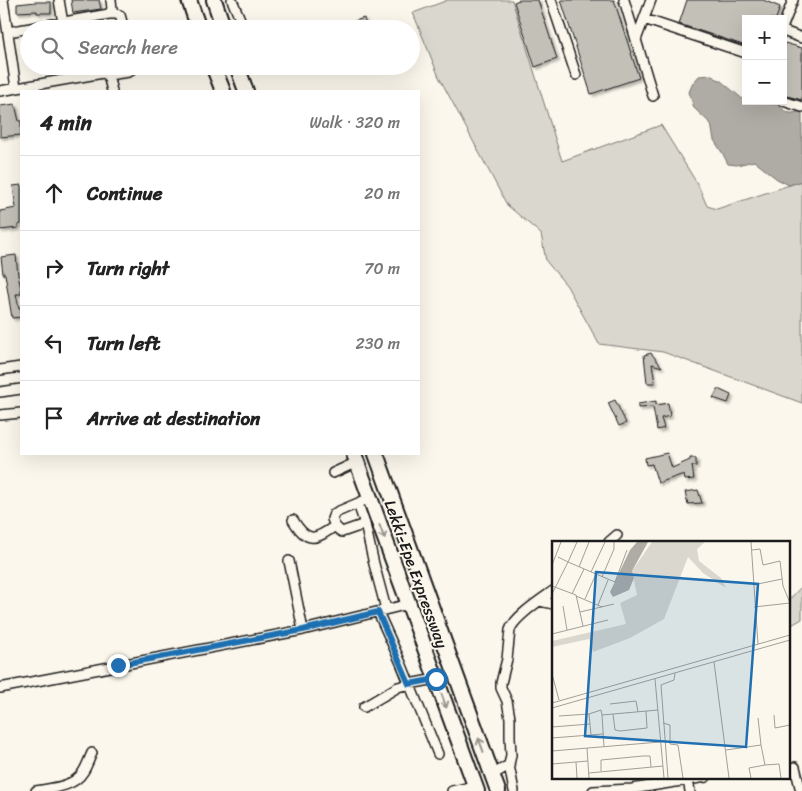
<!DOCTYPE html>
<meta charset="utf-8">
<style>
:root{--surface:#fff;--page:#f2f2f2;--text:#222;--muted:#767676;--line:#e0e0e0}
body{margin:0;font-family:Sriracha,sans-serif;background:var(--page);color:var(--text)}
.controls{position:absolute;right:15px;top:15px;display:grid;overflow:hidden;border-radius:0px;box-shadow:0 5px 20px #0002}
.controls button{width:45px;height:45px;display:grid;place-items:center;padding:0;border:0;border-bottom:1px solid var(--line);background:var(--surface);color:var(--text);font:25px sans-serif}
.stop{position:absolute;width:15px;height:15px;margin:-11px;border:4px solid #1f6fb2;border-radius:50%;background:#fff}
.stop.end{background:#1f6fb2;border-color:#fff;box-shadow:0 1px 5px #0008}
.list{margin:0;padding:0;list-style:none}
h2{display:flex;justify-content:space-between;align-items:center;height:65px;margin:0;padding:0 20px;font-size:21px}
h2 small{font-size:16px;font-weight:400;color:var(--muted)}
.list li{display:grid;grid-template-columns:32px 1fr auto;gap:15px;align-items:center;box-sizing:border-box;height:75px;padding:0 20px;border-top:1px solid var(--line)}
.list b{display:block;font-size:19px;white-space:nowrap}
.list em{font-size:16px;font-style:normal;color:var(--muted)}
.icon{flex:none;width:28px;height:28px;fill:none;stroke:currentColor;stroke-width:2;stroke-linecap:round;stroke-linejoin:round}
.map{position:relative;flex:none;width:802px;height:791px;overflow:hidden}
.search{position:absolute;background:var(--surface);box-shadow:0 5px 20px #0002;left:20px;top:20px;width:400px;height:55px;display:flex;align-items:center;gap:12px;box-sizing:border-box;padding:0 18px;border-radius:28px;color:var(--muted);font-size:19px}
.panel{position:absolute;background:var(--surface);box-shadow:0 5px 20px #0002;left:20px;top:90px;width:400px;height:365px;border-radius:0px}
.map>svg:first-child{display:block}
</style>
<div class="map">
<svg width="802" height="791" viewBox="0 0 802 791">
<defs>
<filter id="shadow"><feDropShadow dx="2.5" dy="2.5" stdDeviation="1" flood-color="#0004"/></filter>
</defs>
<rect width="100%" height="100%" fill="#fbf7ec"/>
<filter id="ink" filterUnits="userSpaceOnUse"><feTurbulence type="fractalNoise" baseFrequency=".02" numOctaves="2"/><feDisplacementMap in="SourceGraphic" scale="10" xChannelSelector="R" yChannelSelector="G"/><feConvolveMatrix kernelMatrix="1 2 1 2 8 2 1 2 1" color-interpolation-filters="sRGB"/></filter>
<g filter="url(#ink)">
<!-- green -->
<path fill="#dad7ce" stroke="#7b7a75" d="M448,0H512L562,161L661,125L698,185L707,206L717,209L802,181V403L663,352L599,344L567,286L546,261L541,234L507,205L439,77L413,13Z
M802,586V619L788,627V601Z"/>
<!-- water -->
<path fill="#afaca5" stroke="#74726e" d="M710,75L721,81L745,101L779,105C787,115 790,114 802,111V181L789,185L777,179L754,161L737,165L728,164L723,154L714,140L711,124L694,108L689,92L693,83L699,76Z"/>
<!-- building -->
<path fill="#c3c0b8" stroke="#1c1c1c" filter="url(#shadow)" d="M71,0H99L101,9L73,13Z
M519,0H538L557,59L535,67L514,2Z
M561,0H614L639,78L591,94Z
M687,0H763L780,7L776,19H746V46L679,24Z
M36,2H51V13H37V11L17,12V4Z
M364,18L367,29H336V27Z
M785,43L802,48V100L783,95V47Z
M15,104L19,121H21V135L0,137V106Z
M21,185V224L18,225V228L0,230V211L16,208L13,186Z
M16,255L18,275L21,289V294H16L19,308H21V317L12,318L5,274H3L1,257Z
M651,353L662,367L652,364L655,383H647L644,355Z
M718,389L731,395L728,403L713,398Z
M615,400L626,423L619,426L608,403Z
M656,401V405L668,403L670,416L661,418L664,428L657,430L653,407L638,408V404Z
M667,453L672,468L690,460V458H696V466H692L694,479L685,480L684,474L658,483L652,464L646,465L645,458Z
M698,490L702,503L688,504L685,492Z"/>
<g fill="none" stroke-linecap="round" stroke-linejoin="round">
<defs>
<path id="minor" d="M3,0L16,88
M59,0L63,23
M232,0L240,19
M551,0L576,75
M624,0L653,96
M109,14H116L120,15L124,29
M644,19L746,53
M783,26L793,0
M783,31L802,38
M8,32L109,14L112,9L111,0
M636,40L651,0
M108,75L129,72L132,69L131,66
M0,91L103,73L108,75L112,91
M783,101L802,107
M0,370L21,367
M0,392L21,389
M0,415L21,413
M333,473L357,462
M358,504L365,524L374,564L386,609
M293,520C308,544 315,540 335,526L332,519L334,514L337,512L363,501
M335,526L339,530L342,532L365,524
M609,542L617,535
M289,561L303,630
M540,601L553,604
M378,612L401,663L438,754
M0,688L303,630L409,604
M364,707L398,687L409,684L436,679
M509,765L514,791
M795,767L801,791
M492,775L509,765L511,755L510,737V718L507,701L501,688V683L507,659L510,630C514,617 542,599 553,591
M688,780L690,791
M36,791C52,788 74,787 83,772C87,766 89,759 92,753
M452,791L475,786
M593,791L632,789L706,777"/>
<path id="highway" d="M189,0L199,29
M214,0L224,29
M213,66L223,91
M237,66L246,91
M354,454L477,791
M376,454L498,791"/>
</defs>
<!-- minor casing -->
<use href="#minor" stroke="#1c1c1c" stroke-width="12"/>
<!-- highway casing -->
<use href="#highway" stroke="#1c1c1c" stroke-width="18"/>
<!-- minor -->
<use href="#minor" stroke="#fbf7ec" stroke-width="9"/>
<!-- highway -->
<use href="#highway" stroke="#fbf7ec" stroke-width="14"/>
</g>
<!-- one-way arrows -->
<defs><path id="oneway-shaft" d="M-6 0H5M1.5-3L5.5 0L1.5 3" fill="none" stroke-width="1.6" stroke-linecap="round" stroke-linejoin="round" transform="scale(1.25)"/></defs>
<g stroke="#97948e">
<use href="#oneway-shaft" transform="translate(382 532) rotate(70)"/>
<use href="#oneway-shaft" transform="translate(444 701) rotate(70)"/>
<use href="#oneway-shaft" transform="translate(481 745) rotate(-110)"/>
</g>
</g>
<g fill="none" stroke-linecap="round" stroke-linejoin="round" filter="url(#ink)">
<!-- route -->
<path stroke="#1f6fb2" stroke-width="6" d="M118,665L303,630L378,612L409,684L436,679"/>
</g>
<g text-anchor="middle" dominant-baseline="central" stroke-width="4" stroke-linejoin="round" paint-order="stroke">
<!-- street labels -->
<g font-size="16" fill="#1c1c1c" stroke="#fbf7ec">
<text transform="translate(416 574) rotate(70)">Lekki-Epe Expressway</text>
</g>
</g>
<!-- overview -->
<g transform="translate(552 541)">
<rect width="238" height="238" fill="#fbf7ec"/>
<path d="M100,1H153L145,8L147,20L169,37L174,47L151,32L136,16L112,78L78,97L41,111L37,98L0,106V100L74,83L68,62L85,54L80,30Z" fill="#dad7ce"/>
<path d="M85,1H96L80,30L82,37L77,49L61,56L58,51L78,9Z" fill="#afaca5"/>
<path fill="none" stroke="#a29f99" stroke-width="1" d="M199,1L206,103M200,9L208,8L211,24L228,20L231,45L238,62L202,66M6,16L16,21L25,1M0,24L9,1M27,26L37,1M39,31L53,1M50,36L62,8V1M201,44L230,38M0,45L24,54L31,85M0,53L16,21L44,33M20,53L32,28M24,55L50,66M33,58L44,33L63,41L75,9M46,64L56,39M11,65L15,89M28,71L62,63M0,93L56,79M162,121L177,237M0,133L7,159M103,138L112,237M0,162L238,94M58,163L84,160L86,171M0,167L238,99M37,173L49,169L50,174M61,173L63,189L68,190L95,187L94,170M222,174L223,187L238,184M7,175L37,173L39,194M206,177L209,204M111,182L118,184V203L126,204L131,237M0,186L38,183M0,197L51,193M52,206L50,174L106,169M35,207L37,237M174,209L209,204L213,224L227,223L229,237M0,210L108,201M24,221L25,237M0,223L36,220M49,230V219L91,215H98L99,226M37,232L111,225M116,237L109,144L122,139L123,132M199,237L197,227L213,224"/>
<path fill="#1f6fb2" fill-opacity="0.15" stroke="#1f6fb2" stroke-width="2.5" d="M44,31L206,43L194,206L33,195Z"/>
<rect width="238" height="238" fill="none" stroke="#1c1c1c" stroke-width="2.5"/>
</g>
</svg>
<div class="controls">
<button>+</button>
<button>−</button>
</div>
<div class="stop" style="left:436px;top:679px"></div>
<div class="stop end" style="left:118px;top:665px"></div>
<div class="search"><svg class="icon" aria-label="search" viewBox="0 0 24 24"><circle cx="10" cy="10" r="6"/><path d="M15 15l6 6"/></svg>Search here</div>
<section class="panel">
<h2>4 min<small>Walk · 320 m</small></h2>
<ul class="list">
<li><svg class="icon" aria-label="ahead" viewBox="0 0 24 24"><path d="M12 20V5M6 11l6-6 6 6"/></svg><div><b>Continue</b></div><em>20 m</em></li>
<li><svg class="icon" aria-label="right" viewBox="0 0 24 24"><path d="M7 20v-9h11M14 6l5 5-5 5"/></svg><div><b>Turn right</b></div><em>70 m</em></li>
<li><svg class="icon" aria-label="left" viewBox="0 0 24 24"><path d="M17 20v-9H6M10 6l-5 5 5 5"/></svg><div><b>Turn left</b></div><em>230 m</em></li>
<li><svg class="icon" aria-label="arrive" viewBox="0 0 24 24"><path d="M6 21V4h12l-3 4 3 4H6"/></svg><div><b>Arrive at destination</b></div></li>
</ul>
</section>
</div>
